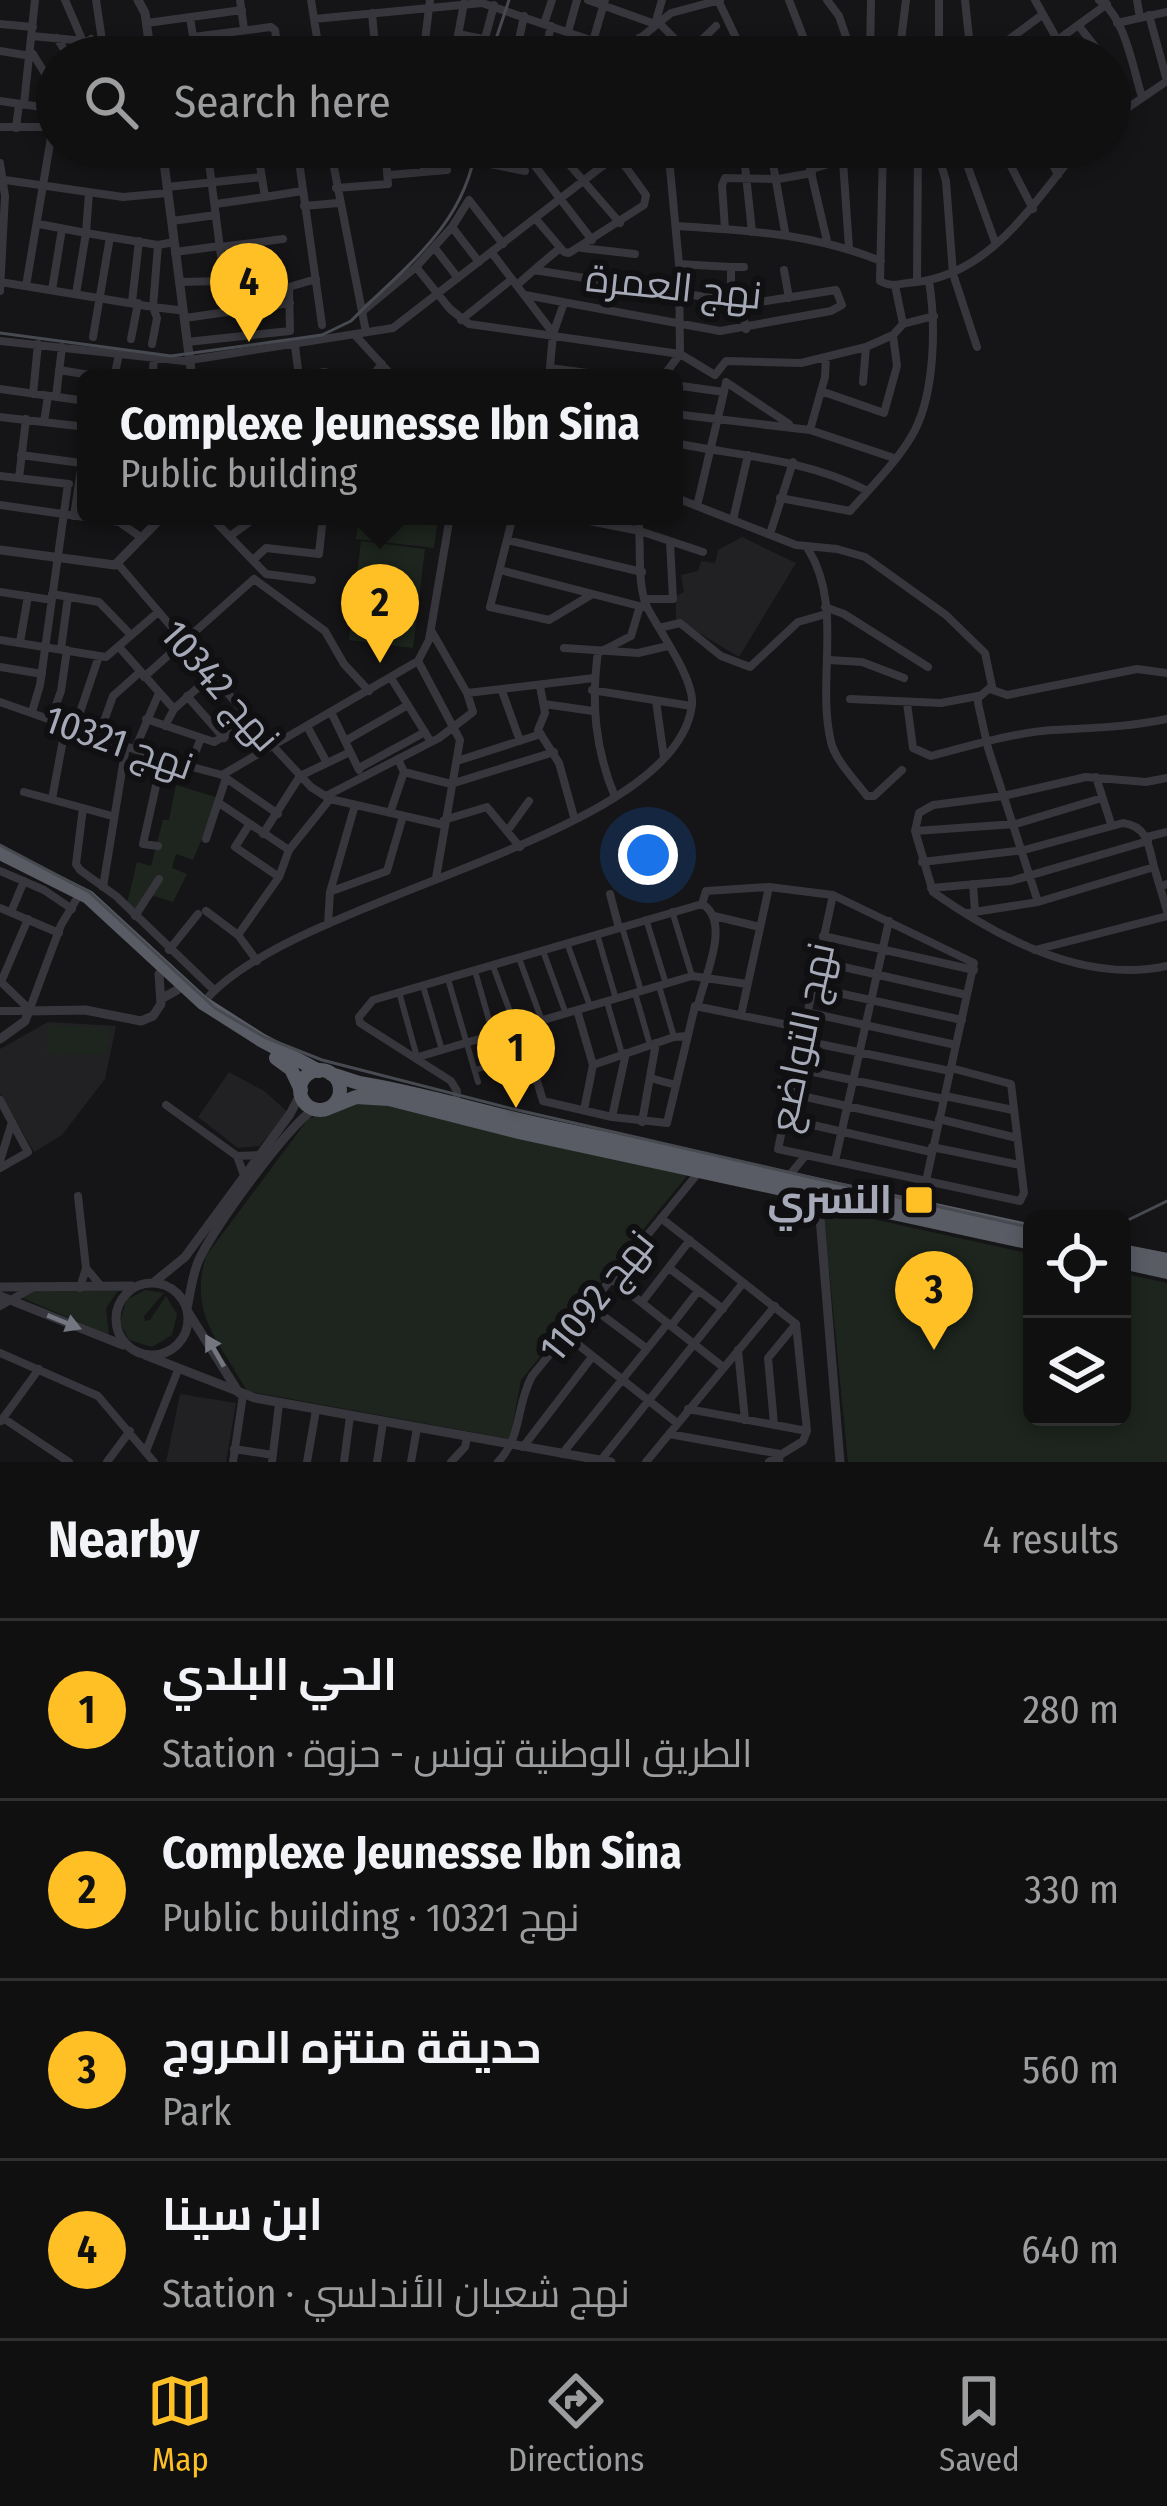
<!DOCTYPE html>
<meta charset="utf-8">
<style>
:root{--surface:#101011;--page:#1e1e1f;--text:#f1f3f6;--muted:#9c9d9f;--line:#303031;--accent:#ffc025}
body{margin:0;font-family:"Fira Sans Condensed",Cairo,sans-serif;background:var(--page);color:var(--text)}
.controls{position:absolute;right:36px;bottom:36px;display:grid;overflow:hidden;border-radius:18px;box-shadow:0 6px 18px #0003}
.controls button{width:108px;height:108px;display:grid;place-items:center;padding:0;border:0;border-bottom:3px solid var(--line);background:var(--surface);color:var(--text);font:60px sans-serif}
.you{position:absolute;left:648px;top:855px;width:42px;height:42px;margin:-30px;border:9px solid #fff;border-radius:50%;background:#1a73e8;box-shadow:0 0 0 18px #1a73e833}
.badge{display:grid;place-items:center;width:78px;height:78px;border-radius:50%;background:var(--accent);color:#111;font-size:39px;font-weight:700}
.pin{position:absolute;translate:-50% -99px;filter:drop-shadow(0 3px 6px #0008)}
.pin::after{content:'';position:absolute;top:63px;width:42px;height:36px;background:inherit;clip-path:polygon(0 0,100% 0,50% 100%)}
.popup{position:absolute;left:77px;top:369px;width:606px;height:156px;box-sizing:border-box;display:grid;place-content:center;border-radius:18px;background:var(--surface);filter:drop-shadow(0 3px 9px #0005);font-size:39px;white-space:nowrap;color:var(--muted)}
.popup b{font-size:45px;color:var(--text)}
.popup::after{content:'';position:absolute;left:50%;top:100%;margin-left:-24px;border:24px solid transparent;border-top-color:var(--surface)}
.list{margin:0;padding:0;list-style:none}
h2{display:flex;justify-content:space-between;align-items:center;height:156px;margin:0;padding:0 48px;font-size:51px}
h2 small{font-size:39px;font-weight:400;color:var(--muted)}
.list li{display:grid;grid-template-columns:78px 1fr auto;gap:36px;align-items:center;box-sizing:border-box;height:180px;padding:0 48px;border-top:3px solid var(--line)}
.list b{display:block;font-size:45px;white-space:nowrap}
.list p{margin:0;font-size:39px;white-space:nowrap;color:var(--muted)}
.list em{font-size:39px;font-style:normal;color:var(--muted)}
.icon{flex:none;width:66px;height:66px;fill:none;stroke:currentColor;stroke-width:2;stroke-linecap:round;stroke-linejoin:round}
.map{position:relative;flex:none;width:1167px;height:1462px;overflow:hidden}
.search{position:absolute;background:var(--surface);box-shadow:0 6px 18px #0003;left:36px;right:36px;top:36px;height:132px;display:flex;align-items:center;gap:30px;box-sizing:border-box;padding:0 42px;border-radius:66px;color:var(--muted);font-size:45px}
.sheet{height:876px;background:var(--surface)}
nav{display:flex;justify-content:space-around;align-items:center;box-sizing:border-box;height:168px;border-top:3px solid var(--line);background:var(--surface);font-size:33px;color:var(--muted)}
nav a{display:grid;justify-items:center;gap:6px}
nav .on{color:var(--accent)}
.map>svg:first-child{display:block}
</style>
<div class="map">
<svg width="1167" height="1462" viewBox="0 0 1167 1462">
<rect width="100%" height="100%" fill="#151517"/>
<!-- built -->
<path fill="#212124" d="M742,537L796,563L739,657L676,619V596L684,592L681,575L698,571L701,561L715,563L718,550Z
M48,1022L116,1026L105,1079L62,1135L34,1152L0,1093V1049Z
M229,1072L264,1091L289,1113L259,1146L238,1148L198,1117Z
M180,1394L236,1403L226,1462H166Z"/>
<!-- green -->
<path fill="#1d251e" d="M359,516H438L434,548L356,539Z
M361,541L425,549L413,648L349,640Z
M176,785L219,798L193,860L176,854L172,868L187,874L173,902L151,895L139,915L127,903L137,862L151,866L163,820H169Z
M49,1025L110,1028L106,1054L46,1055Z
M366,1099L690,1172L521,1380L510,1439L247,1391C220,1342 188,1314 206,1256L308,1119Z
M823,1208L1032,1254V1417H1122V1273L1167,1283V1462H848Z
M145,1290L164,1293L144,1316L145,1321L150,1320L166,1296L177,1314L172,1335L152,1347L129,1340L120,1323L126,1300Z
M32,1291H118L106,1308L109,1335L20,1297Z"/>
<g fill="none" stroke-linecap="round" stroke-linejoin="round">
<!-- pedestrian -->
<path stroke="#36363c" stroke-width="6" d="M672,911L692,976
M646,919L666,984
M622,927L641,991
M597,934L616,999
M567,943L590,1006
M543,951L566,1014
M519,958L542,1021
M493,966L516,1028
M448,979L478,1082
M423,986L442,1050
M659,986L674,1037
M399,992L417,1057
M635,993L650,1045
M607,1002L622,1054
M475,1070L501,1062L475,971"/>
<!-- minor -->
<path stroke="#36363c" stroke-width="8" d="M65,0L81,37
M96,0L102,40
M240,0L244,29
M311,0L320,57
M588,0L655,24L662,0
M718,0L739,44
M789,0L811,57
M827,0L839,16L853,57
M965,0L971,57
M1035,0L1067,57
M1099,0C1125,16 1133,69 1142,97
M1137,0L1140,18
M372,13L376,57
M190,17L196,57
M314,19L482,3L593,41L611,57
M658,22L689,53
M147,23L242,10
M1117,23L1167,12
M0,24L33,27
M544,24L552,0
M1079,26L1103,57
M568,32L577,0
M458,34L483,39
M32,36L149,47
M193,37L271,27L275,30L279,57
M57,38L69,57
M639,38L656,57
M91,39L101,57
M1059,39L1107,4
M593,41L605,0
M375,46L425,42
M0,51L31,56
M494,52L531,57
M33,54L57,93
M516,54L524,16
M423,57L430,0
M454,57L464,3
M480,57L494,5
M544,57L551,26
M617,57L671,13L720,0
M684,57L716,26
M725,57L744,43L765,57
M870,57L871,0
M899,57L906,0
M939,57V0
M985,57L1042,15
M1032,57L1039,48L1046,57
M1110,77L1123,110
M0,101L55,109
M24,104L35,0
M1110,120L1167,81L1149,15
M0,127H54
M16,128L19,104
M97,147H140
M207,147L228,311
M257,147L265,197L302,191
M297,147L322,325
M330,147L366,332
M422,147L424,171
M536,147L528,157L592,240
M554,147L620,223
M587,147L603,166
M668,147L679,264
M743,147L752,232
M770,147L785,232
M805,147L827,241
M842,147L849,248
M883,147L880,281C891,288 902,283 916,282C992,274 1035,200 1080,147
M1001,147L1033,209
M1044,147L1058,175
M961,148L995,242
M259,156L281,154
M475,161L525,171
M940,161L946,181L953,274L977,347
M0,163L5,196L0,291
M918,165L940,161L960,148
M812,169L845,159
M389,175L447,170
M5,180L123,197L167,193
M167,187L262,177
M336,188L388,184L385,147
M89,193L86,233L158,245L174,242
M216,204L265,197
M304,206L338,203
M535,218L564,252L569,253L644,205L646,195L617,155
M172,221L216,215
M39,224L86,233L76,294
M677,226C751,231 811,233 881,261
M452,227L479,262
M725,229L722,185L725,178L778,179L812,173
M503,244L469,200L452,227L416,267L450,309L469,324L680,354L715,375L726,361L801,363L866,347L893,335L903,324L934,316
M220,247L283,239
M434,247L458,278
M582,248L635,254
M175,252L220,246
M492,253L553,333
M535,269L560,248
M784,270L789,298
M0,282L153,307L158,245
M179,282L224,281
M917,282L918,147
M517,285L534,270L731,301H766L836,290L842,305L831,311L720,331L525,295
M895,285L903,324
M26,286L57,102
M52,290L62,229
M731,301V267H744
M132,302L139,241
M740,302L746,329
M363,311L416,267
M185,318L290,303
M461,320L512,279
M355,335L394,378
M93,337L110,237
M131,339L138,303
M0,341L184,361L393,328L627,147
M187,342L290,331L289,287L316,279
M152,344L157,318L153,307L178,310
M295,346L299,377
M550,368L625,378
M59,370L109,378
M299,376L325,372L340,378
M114,378L119,354
M152,378L154,359
M370,378L382,364
M549,378L553,334L564,303
M662,378L680,354L679,264L731,267
M863,382L866,347
M674,385L724,392L726,382L789,424
M0,389L86,401
M821,391L884,413L897,366L893,335
M33,394L38,344
M56,397L62,347
M674,414L810,430L894,458
M0,417L86,427
M44,422L48,396
M810,430L825,377L826,357
M674,443C740,456 805,459 866,490
M21,455L81,463
M0,476L69,484
M19,478L26,419
M674,497L796,545L837,549L865,557L946,615L985,653L992,686L978,698V703L988,748L1038,902
M780,498L850,511C871,487 900,459 915,430C935,390 936,324 929,281
M0,505L119,522L142,538
M697,506L724,392
M74,516L86,436
M210,516L266,574L312,580
M513,516L490,607L549,620L591,595
M564,516L640,531L703,552
M733,520L748,455
M770,534L793,462
M230,536L258,516
M507,540L642,572
M808,549C844,607 816,679 831,742C835,760 855,780 867,796H874L902,770
M253,560L266,548L319,554L323,516
M118,564L271,744L311,787L330,799L444,825
M500,570L647,608
M0,592L52,600
M52,594L99,602L131,635
M644,599H673L670,542
M825,607L844,614L928,667
M659,628L680,623L721,656L750,667L798,622L826,614
M0,640L106,657L157,613
M20,642L28,596
M119,647L174,709
M564,648L638,653L668,646
M61,649L68,597
M602,651L631,636L640,606
M598,652C591,703 595,749 615,797
M829,660L862,662L904,678
M418,661L460,740L436,878
M0,667L42,674
M144,677L254,579L325,631L344,664L369,691
M391,678L431,742
M540,686L545,713L538,730L559,763L574,817
M990,689L1007,695L1137,669L1167,673
M592,690L691,706
M502,691L520,741
M467,693L594,678
M187,696L224,738
M850,699L941,703L978,696
M656,701L664,758
M0,702L162,759L222,775L418,661L429,640L450,516
M907,703L913,748L931,756C970,746 1011,733 1053,730C1091,728 1130,727 1167,719
M544,704L593,711
M32,712L40,685L68,484
M331,712L359,770
M51,719L61,691L67,650
M146,719L214,742L252,721
M165,726L174,709L212,675
M307,726L327,763
M75,727L99,656
M99,735L113,696L140,672
M345,741L408,705
M135,749L159,693
M398,759L404,772L451,784L554,752
M457,761L541,734
M189,768L201,738
M359,768L425,732
M1096,777L1111,824
M226,778L278,814
M1167,778L1146,782L1086,777L1003,796L933,805L919,813L915,831L933,892C998,938 1085,984 1167,966
M24,792L83,808L76,864L80,870L116,896L214,990
M326,796L439,738L473,712L467,693L432,632
M52,799L66,724
M219,803L289,850
M83,808L112,816
M390,813L404,772
M444,820L487,807L520,847
M249,825L235,847L279,877
M508,830L529,801
M915,831L1016,824L1102,798
M263,834L300,776L350,752
M1147,837L1167,832
M206,839L226,778L222,775
M158,846L143,844L162,759
M922,862L1024,850L1123,823C1148,826 1149,847 1154,867
M0,871L44,890L72,909
M973,884L975,912
M103,887L126,746
M1160,887L1167,911
M931,888L1011,881L1148,841
M332,891L387,871L403,816
M610,894L619,928
M833,895L778,1149L1020,1201L1024,1193L1011,1084L951,1068
M702,904L706,891L769,887L833,895L974,963L926,1181
M0,908L59,933
M206,911L238,935
M11,912L24,881
M968,913L1038,902L1154,867L1160,887L1167,884
M135,916L159,879
M714,916L760,927
M328,924L330,892L355,805
M823,936L974,970
M169,950L198,914
M1035,950L1167,916
M257,961L238,935L279,877L289,850L330,799
M817,961L967,995
M1,982L28,919
M1,982L29,1009
M811,987L962,1020
M204,1002C292,895 676,840 692,705C695,679 659,631 647,607C636,582 642,544 638,516
M698,1005C704,978 732,921 702,904
M577,1010L593,1065L674,1037L687,1036
M0,1011H29L61,925L76,900
M806,1012L956,1045
M741,1015L769,887
M521,1027L543,1101L612,1117L667,1123L695,1006L803,1028
M800,1040L950,1071
M418,1057L692,976L747,984
M794,1068L944,1099
M650,1078L676,1085
M788,1093L937,1126
M945,1096L1013,1110
M0,1100L28,1152L0,1168
M166,1105L237,1156
M455,1108L457,1091L451,1081L360,1023L359,1017L373,1000L702,904
M584,1110L593,1065
M612,1117L626,1053
M782,1118L931,1152
M939,1119L1017,1138
M642,1122L656,1043
M932,1147L1020,1165
M0,1161L12,1122
M835,1161L889,921
M244,1175L237,1156L260,1155
M788,1177L806,1155
M78,1196L86,1268
M661,1218L796,1324L807,1431L803,1441L769,1462
M669,1268L723,1309
M613,1280L723,1367
M80,1288L86,1268L101,1286
M642,1302L690,1240
M0,1306L32,1288
M590,1306L646,1348
M671,1326L698,1291
M566,1335L677,1423
M738,1350L745,1420
M0,1353L98,1396L154,1462
M688,1409L807,1431
M3,1418L69,1462
M1,1421L39,1369
M774,1424L768,1358L796,1324
M669,1434L780,1454L779,1462
M523,1447L592,1357
M234,1449L273,1455
M146,1451L178,1370
M562,1454L668,1323
M601,1460L743,1283
M107,1462L130,1431
M233,1462L243,1395
M272,1462L279,1404
M307,1462L316,1410
M344,1462L350,1416
M377,1462L383,1422
M411,1462L417,1428
M451,1462L465,1447L467,1437
M498,1462C523,1435 515,1408 532,1376L699,1172
M646,1462L775,1306"/>
<!-- tertiary -->
<path stroke="#36363c" stroke-width="9" d="M138,0L145,13L151,57
M162,147L192,378
M0,550L115,565L163,516
M161,999L177,990
M0,1039L25,1021L29,1011L85,1010L141,1021L153,1016L161,1004L159,974
M818,1193L840,1462
M116 1319a36 36 0 1 1 72 0a36 36 0 1 1-72 0Z
M153,1283L185,1257L290,1114L301,1093
M0,1287L132,1286
M0,1296L123,1345
M187,1309C190,1294 192,1277 198,1262C211,1231 287,1127 314,1109
M188,1312L239,1393
M145,1355L255,1398L611,1462"/>
<!-- trunk -->
<path stroke="#595c64" stroke-width="14" d="M0,853L88,897L203,1003L261,1040L319,1071
M276,1058L291,1069L301,1090
M300 1090a20 20 0 1 1 40 0a20 20 0 1 1-40 0Z
M331,1074L359,1083C422,1093 484,1113 547,1126C709,1160 870,1197 1032,1231
M331,1107L356,1097L389,1099L523,1133L1032,1243
M1122,1251L1167,1260
M1122,1262L1167,1272"/>
<!-- tram -->
<path stroke="#484a51" stroke-width="3" d="M490,57L509,0
M0,333L171,356L322,335L351,321C404,267 464,227 476,147
M0,845L89,892L215,1008L264,1037L322,1060L513,1109L1032,1228
M1122,1223L1167,1201"/>
</g>
<!-- one-way arrows -->
<defs><path id="oneway-solid" d="M-6-.8H1V-3.2L6.5 0L1 3.2V.8H-6Z" transform="scale(3)"/></defs>
<g fill="#747680">
<use href="#oneway-solid" transform="translate(64 1322) rotate(22)"/>
<use href="#oneway-solid" transform="translate(215 1351) rotate(-120)"/>
</g>
<!-- markers -->
<rect fill="#ffc025" stroke="#101012" stroke-width="4.5" x="904" y="1185" width="30" height="30" rx="6"/>
<g text-anchor="middle" dominant-baseline="central" stroke-width="12" stroke-linejoin="round" paint-order="stroke">
<!-- street labels -->
<g font-size="39" fill="#a6aab8" stroke="#101012">
<text transform="translate(674 287) rotate(6)">نهج العمرة</text>
<text transform="translate(220 686) rotate(49)">نهج 10342</text>
<text transform="translate(119 743) rotate(19)">نهج 10321</text>
<text transform="translate(802 1037) rotate(-78)">نهج التواضع</text>
<text transform="translate(597 1296) rotate(-51)">نهج 11092</text>
</g>
<!-- poi labels -->
<g font-size="39" font-weight="bold" fill="#a6aab8" stroke="#101012" text-anchor="end">
<text x="892" y="1200">النسري</text>
</g>
</g>
</svg>
<div class="controls">
<button><svg class="icon" aria-label="locate" viewBox="0 0 24 24"><circle cx="12" cy="12" r="6"/><path d="M12 2v4M12 18v4M2 12h4M18 12h4"/></svg></button>
<button><svg class="icon" aria-label="layers" viewBox="0 0 24 24"><path d="M12 4l9 5-9 5-9-5zM3 14l9 5 9-5"/></svg></button>
</div>
<div class="you"></div>
<div class="pin badge" style="left:516px;top:1108px">1</div>
<div class="pin badge" style="left:380px;top:663px">2</div>
<div class="popup"><b>Complexe Jeunesse Ibn Sina</b>Public building</div>
<div class="pin badge" style="left:934px;top:1350px">3</div>
<div class="pin badge" style="left:249px;top:342px">4</div>
<div class="search"><svg class="icon" aria-label="search" viewBox="0 0 24 24"><circle cx="10" cy="10" r="6"/><path d="M15 15l6 6"/></svg>Search here</div>
</div>
<section class="sheet">
<h2>Nearby<small>4 results</small></h2>
<ul class="list">
<li><span class="badge">1</span><div><b>الحي البلدي</b><p>Station · الطريق الوطنية تونس - حزوة</p></div><em>280 m</em></li>
<li><span class="badge">2</span><div><b>Complexe Jeunesse Ibn Sina</b><p>Public building · نهج 10321</p></div><em>330 m</em></li>
<li><span class="badge">3</span><div><b>حديقة منتزه المروج</b><p>Park</p></div><em>560 m</em></li>
<li><span class="badge">4</span><div><b>ابن سينا</b><p>Station · نهج شعبان الأندلسي</p></div><em>640 m</em></li>
</ul>
</section>
<nav>
<a class="on"><svg class="icon" aria-label="map" viewBox="0 0 24 24"><path d="M3 6l6-2 6 2 6-2v14l-6 2-6-2-6 2zM9 4v14M15 6v14"/></svg>Map</a>
<a><svg class="icon" aria-label="directions" viewBox="0 0 24 24"><path d="M12 3l9 9-9 9-9-9zM9 14v-3h6M13 9l2 2-2 2"/></svg>Directions</a>
<a><svg class="icon" aria-label="saved" viewBox="0 0 24 24"><path d="M7 4h10v16l-5-4-5 4z"/></svg>Saved</a>
</nav>
